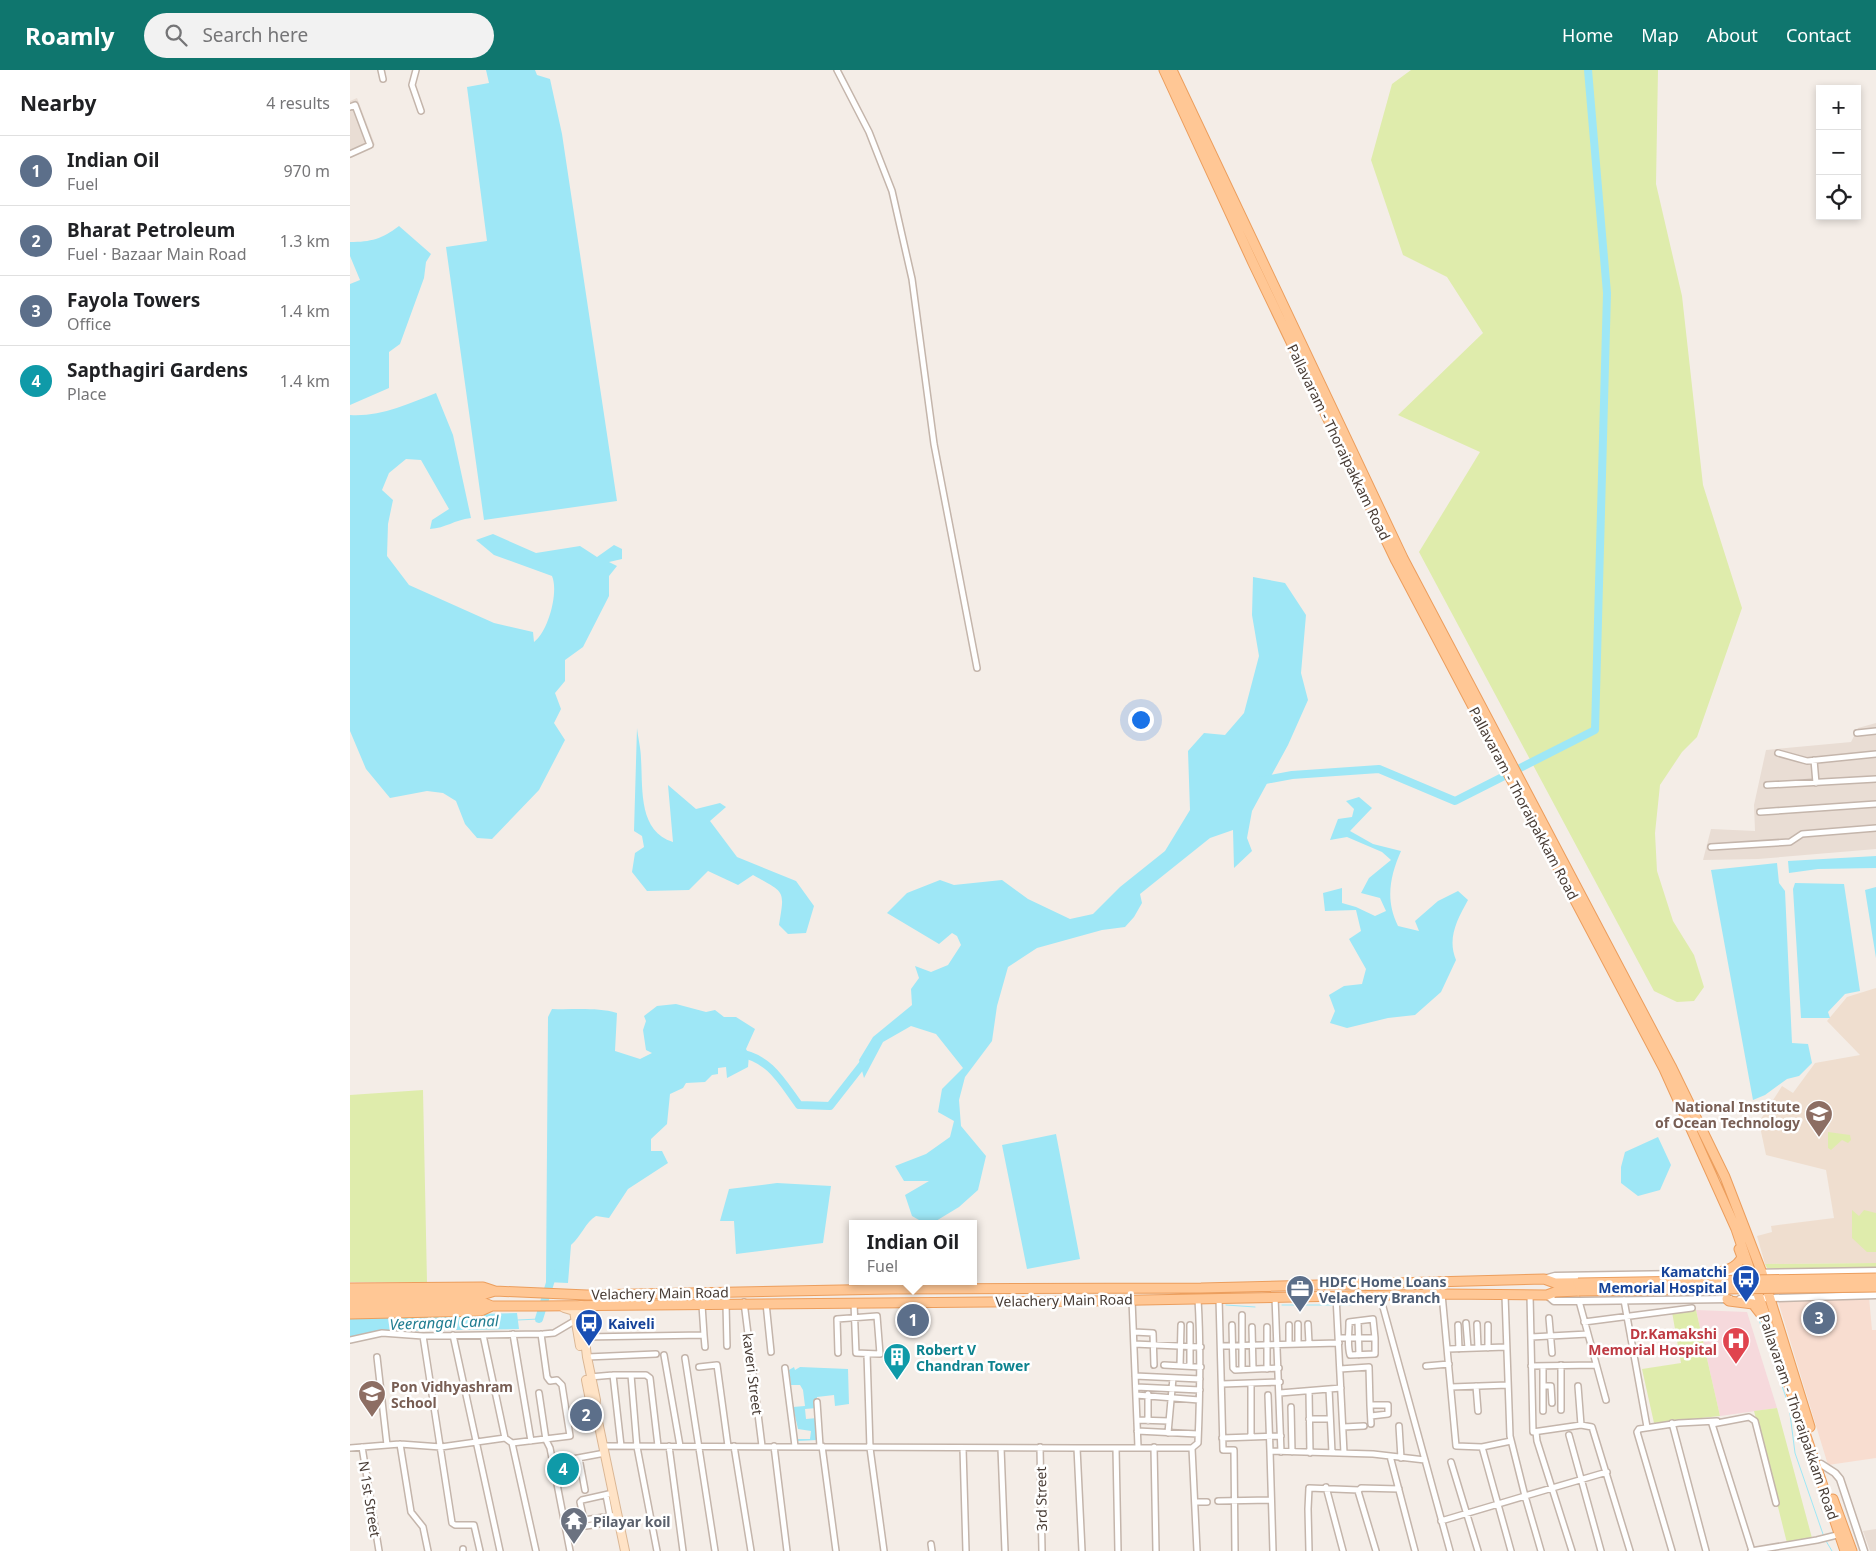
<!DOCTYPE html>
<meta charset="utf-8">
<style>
:root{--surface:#fff;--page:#f2f2f2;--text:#202124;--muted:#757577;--line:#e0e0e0;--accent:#0f766e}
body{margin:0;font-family:"Noto Sans",sans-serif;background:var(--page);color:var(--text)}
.controls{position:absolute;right:15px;top:15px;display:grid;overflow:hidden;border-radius:0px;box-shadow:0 2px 8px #0003}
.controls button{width:45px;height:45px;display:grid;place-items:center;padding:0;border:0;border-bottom:1px solid var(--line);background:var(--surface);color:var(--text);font:25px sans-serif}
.you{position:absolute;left:790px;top:649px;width:18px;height:18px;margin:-12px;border:4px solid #fff;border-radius:50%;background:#1a73e8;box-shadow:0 0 0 8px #1a73e833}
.badge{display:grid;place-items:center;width:32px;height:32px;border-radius:50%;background:var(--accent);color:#fff;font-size:16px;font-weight:700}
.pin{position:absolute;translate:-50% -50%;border:2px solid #fff;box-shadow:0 1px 5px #0006}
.popup{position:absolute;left:499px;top:1150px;width:128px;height:65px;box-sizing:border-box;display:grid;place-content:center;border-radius:0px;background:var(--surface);filter:drop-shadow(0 1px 4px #0005);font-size:16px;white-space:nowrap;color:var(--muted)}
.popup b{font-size:19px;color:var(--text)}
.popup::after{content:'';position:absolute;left:50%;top:100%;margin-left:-10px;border:10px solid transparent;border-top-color:var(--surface)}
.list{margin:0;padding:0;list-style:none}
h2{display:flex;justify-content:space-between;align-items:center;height:65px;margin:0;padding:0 20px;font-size:21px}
h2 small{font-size:16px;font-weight:400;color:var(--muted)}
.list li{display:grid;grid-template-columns:32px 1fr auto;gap:15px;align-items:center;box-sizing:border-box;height:70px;padding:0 20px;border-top:1px solid var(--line)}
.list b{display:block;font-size:19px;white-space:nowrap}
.list p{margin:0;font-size:16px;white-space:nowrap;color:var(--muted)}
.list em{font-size:16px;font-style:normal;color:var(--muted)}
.icon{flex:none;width:28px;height:28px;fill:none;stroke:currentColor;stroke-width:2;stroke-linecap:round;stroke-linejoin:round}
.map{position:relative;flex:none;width:1526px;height:1481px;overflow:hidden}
header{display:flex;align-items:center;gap:30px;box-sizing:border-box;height:70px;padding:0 25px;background:var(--accent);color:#fff}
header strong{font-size:24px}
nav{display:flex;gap:28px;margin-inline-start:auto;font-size:18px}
.search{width:350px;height:45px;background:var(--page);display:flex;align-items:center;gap:12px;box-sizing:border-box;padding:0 18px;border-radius:28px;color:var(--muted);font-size:19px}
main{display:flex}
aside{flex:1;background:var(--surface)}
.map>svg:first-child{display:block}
</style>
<header>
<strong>Roamly</strong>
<div class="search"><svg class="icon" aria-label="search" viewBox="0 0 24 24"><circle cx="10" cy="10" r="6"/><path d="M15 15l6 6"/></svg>Search here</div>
<nav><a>Home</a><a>Map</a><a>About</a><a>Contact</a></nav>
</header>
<main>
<aside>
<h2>Nearby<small>4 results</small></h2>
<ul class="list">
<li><span class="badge" style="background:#5c6f8a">1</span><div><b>Indian Oil</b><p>Fuel</p></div><em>970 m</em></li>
<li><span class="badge" style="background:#5c6f8a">2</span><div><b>Bharat Petroleum</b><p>Fuel · Bazaar Main Road</p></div><em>1.3 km</em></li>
<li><span class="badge" style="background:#5c6f8a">3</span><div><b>Fayola Towers</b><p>Office</p></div><em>1.4 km</em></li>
<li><span class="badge" style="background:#0f9aa8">4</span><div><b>Sapthagiri Gardens</b><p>Place</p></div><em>1.4 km</em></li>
</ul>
</aside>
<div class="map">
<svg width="1526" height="1481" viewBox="0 0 1526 1481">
<rect width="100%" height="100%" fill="#f4ede7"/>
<!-- residential -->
<path fill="#e9ddd4" d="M7,28L25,75L0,85V31Z
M1526,653V779L1408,789L1353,790L1361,759L1405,761L1404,735L1416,680L1501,672L1508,658Z
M1526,1459V1481H1520L1513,1461Z"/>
<!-- commercial -->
<path fill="#f8ddd0" d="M1519,1227L1522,1260H1526V1388L1478,1395L1428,1231Z"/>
<!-- education -->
<path fill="#efdecf" d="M1526,918V1193L1415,1194L1407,1166L1422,1162L1421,1156L1484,1148L1476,1100L1416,1085L1409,1052L1432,1016L1443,1023L1465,993L1510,985L1477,951L1497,927Z"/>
<!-- medical -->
<path fill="#f6d9dc" d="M1346,1240L1397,1242L1427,1338L1370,1346Z"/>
<!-- green -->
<path fill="#dfecac" d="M1061,0H1308L1306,114L1332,226L1353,415L1392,538L1347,667L1332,682L1310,715L1305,763L1307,801L1323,851L1344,885L1354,917L1344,931L1327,932L1304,921L1069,482L1130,382L1048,345L1133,263L1097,207L1053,185L1021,90L1042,14Z
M73,1020L77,1212H0V1025Z
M1478,1062L1500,1065L1501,1070L1498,1073L1492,1070L1481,1080L1478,1078Z
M1502,1140L1509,1146L1514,1140L1526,1143V1182H1517L1502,1168Z
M1526,1193V1198H1417L1415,1194Z
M1346,1240L1370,1346L1304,1353L1292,1299L1331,1293L1322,1242Z
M1427,1338L1462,1468L1437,1473L1404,1341Z"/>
<!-- water -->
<path fill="#9ee7f6" d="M136,0H185L187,5L200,9L212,64L267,431L134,450L96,177L137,171L117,17L139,13Z
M49,156L81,184L76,192L74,208L50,274L39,282V318L0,335V214L10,210L0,186V172C21,172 32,169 49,156Z
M86,323L103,365L121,448C104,450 96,458 80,459L82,450L99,439L71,390L56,389L39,403L32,420L43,430L38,454L37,486L59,515L144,553L183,562L184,572C198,562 209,522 202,506L144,485L126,470L143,464L186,483L230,476L247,487L264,475L272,479V489L259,492L267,496L259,506V526L233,577L215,590V611L205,623L211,639L204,653L215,670L189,720L142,769L127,768L115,754L106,731L93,723L77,721L40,728L16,699L0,661V345C30,347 58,334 86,323Z
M903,507L935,513L956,545L951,603L958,630L938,675L902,741L897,768L902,781L884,798L883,760L860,768L790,824L792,833L784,847L775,857L752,860L687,878L658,897L647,936L642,971L615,1007L609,1030L611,1056L636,1086L628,1120L609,1137L581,1154H576L562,1146L555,1125L579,1111H554L545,1096L576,1084L600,1067L604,1051L588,1042L592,1019L613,998L586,964L561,956L533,972L514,1008L509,990L523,967L562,935L561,919L569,908L565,896L581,902L598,895L611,875L607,866L602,863L589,874L537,843L557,823L590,810L604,815L652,810L678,829L720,849L743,844L770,817L815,781L840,740L838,681L854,663L875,665L894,643L909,586L902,545Z
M287,658C288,668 291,679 291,689C293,719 288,761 323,772L318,715L346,739L370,733L376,737L360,751L387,787L446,811L464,836L456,863L438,864L429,855C435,819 435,823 403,805L388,815L358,801L339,820L297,821L282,802L285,783L294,777L292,766L284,761Z
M1009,727L1022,738L1000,761L1023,774L1051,781C1040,806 1035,830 1048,856L1069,861L1065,851L1088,831L1108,821L1118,830C1107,850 1097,868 1106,890L1091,922L1065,945L1038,948L997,958L980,953L985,941L979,925L994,916L1012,914L1016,899L999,869L1011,861L1006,840L975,841L973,823L992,818V833L1006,837L1025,846L1036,841L1030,828L1011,823L1019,808L1041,790L1032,782L997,767L980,770L988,749L1002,747L1004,739L996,731Z
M1526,786V798L1468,799L1439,803L1438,791Z
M1427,793L1429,813L1435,821L1442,973L1458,974L1462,993L1449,1006L1437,1009L1415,1025L1403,1030L1361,800Z
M1445,813L1494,814L1510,921L1495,924L1478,942L1480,948H1451L1443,819Z
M1526,817V888L1515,820Z
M326,934L356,942L365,940L374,947H386L405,959L396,979L399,985L398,997L377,1008L376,997L368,998V1004L362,1005L355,1012L336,1013L333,1018L320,1024L317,1054L301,1069V1081H312L318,1093L278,1119L259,1148L246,1146C235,1153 232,1165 221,1175L218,1213L196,1212L198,947L202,939C223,940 246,937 267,943L265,981L290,989L302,983L296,980L293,960L296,951L294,946L307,936Z
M706,1064L730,1189L677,1199L652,1075Z
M1308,1067L1321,1095L1310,1120L1288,1126L1271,1113V1097L1275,1082Z
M427,1113L481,1116L473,1173L386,1184L384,1151H370L379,1119Z
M167,1243L169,1259L31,1261L0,1267V1247Z
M444,1297L445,1300L450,1297L498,1299L499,1334L485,1336L484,1325L467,1327V1338L455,1339L456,1349L467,1348V1370L448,1371L447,1369H460L461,1361L448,1359L443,1337L455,1336L453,1320L450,1315H441L439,1300Z"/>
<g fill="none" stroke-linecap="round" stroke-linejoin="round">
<!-- stream -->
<path stroke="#9ee7f6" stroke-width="1" d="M1371,1233H1376
M876,1235L905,1237
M932,1235H982
M989,1235L1026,1234
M1408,1247L1439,1336L1445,1383L1474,1467
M168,1250L189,1249
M1476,1471L1482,1481"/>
<!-- river -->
<path stroke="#9ee7f6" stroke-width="8" d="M910,711L942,705L1029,699L1105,731L1245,660L1257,223L1238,0
M389,983C420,988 432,1012 449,1035L480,1036L516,990
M189,1249L203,1203"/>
<defs>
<path id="minor" d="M31,0L33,9
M66,0L62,15L71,41
M487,0L519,62L542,121L562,209L584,374L627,598
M0,37L5,35L20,75L0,84
M1507,663L1526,661
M1428,683L1457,691L1526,684
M1464,690L1466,713
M1417,715L1526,709
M1410,742L1526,734
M1361,777L1440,772L1452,764L1526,758
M1092,1224L1106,1376L1132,1377L1161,1481
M1180,1225L1183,1362L1231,1355L1242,1357L1280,1481
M986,1226L994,1383
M1030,1226L1100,1481
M925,1227L931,1382
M869,1228L873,1380H884L885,1481
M782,1230L788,1377
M1274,1230L1297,1357
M1229,1231L1256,1330
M394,1232L412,1376
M416,1233L421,1282
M376,1234L377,1276
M1199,1248L1202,1283
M1008,1251L1009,1285
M1234,1252L1342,1238
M1116,1253L1118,1278
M958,1254L959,1273
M1127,1254L1128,1278
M882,1255L883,1298L885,1300L929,1298
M939,1255V1273
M1108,1255L1109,1279
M1138,1255V1278
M902,1257L903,1299
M917,1257V1299
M784,1262L803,1263L804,1295
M163,1264L181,1371
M103,1265L150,1481
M133,1265L155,1368
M354,1265L355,1277
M73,1266L102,1453L105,1455H124L130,1481
M234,1267L354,1265L352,1235
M1181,1267L1238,1264
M989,1268C1001,1268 1013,1268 1025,1268V1284L1000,1285C997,1275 999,1264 999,1254V1252L1023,1249L1025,1268
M0,1270L32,1263L73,1266L193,1264L204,1263L226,1250
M948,1273V1254
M784,1274L851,1277
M871,1276L989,1273
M1098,1279L1156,1277
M488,1283L487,1249L527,1246L530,1284L506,1283L504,1233
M517,1284L520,1378L534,1481
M314,1285L330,1376
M27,1287L37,1375
M237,1287L306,1284
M335,1288L365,1481
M814,1295L851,1297
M1211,1295V1340
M830,1296L831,1255
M840,1296V1255
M1076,1296L1099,1294
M1181,1296L1246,1295
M1193,1296V1341
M349,1297L367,1295L378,1376
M435,1298L445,1376
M892,1299V1245
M990,1299L1019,1297L1020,1335
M281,1305L287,1377L307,1481
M785,1306L850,1309
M240,1307L263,1305
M901,1313V1367
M872,1314L930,1312
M1126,1316L1128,1341
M1193,1316H1201L1202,1333
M1228,1316L1231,1355
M786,1317L850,1320
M1101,1317L1158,1315
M979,1319L982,1383
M959,1321L960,1383
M189,1323L196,1370L200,1378L220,1481
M930,1323L991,1318
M798,1324V1351
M786,1325L849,1330
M918,1325L920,1381
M467,1332L470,1376
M941,1337L942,1382
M1021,1346L1038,1344V1335H1020L1021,1354
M959,1349H980
M787,1350L819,1351
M1322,1353L1356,1481
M1049,1356L1051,1388
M993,1357L1014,1356
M787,1361L848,1364
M1186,1362L1187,1371L1222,1481
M818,1363L823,1308
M1219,1365L1251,1481
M872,1368L931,1366
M162,1373L186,1481
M50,1374L61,1442L73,1457L78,1481
M253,1376L727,1378L732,1481
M271,1376L263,1305H296L300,1308L308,1376
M319,1376L333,1481
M384,1376L401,1481
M424,1376L437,1481
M472,1376L486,1481
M12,1377L29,1481
M690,1377L692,1481
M804,1377L806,1481
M1132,1377L1161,1371
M0,1378L50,1374L91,1377L155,1368L162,1373L220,1366L212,1315L207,1310L200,1311L197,1307L191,1264
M613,1378L616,1481
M651,1378L655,1481
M727,1378H842
M766,1378L768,1481
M842,1378L848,1373C850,1325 851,1277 848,1229
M842,1378L847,1481
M1040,1386L1065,1481
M229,1388L235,1420
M217,1390L255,1383
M1101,1392L1128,1481
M976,1417L993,1481
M263,1423L232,1430L230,1432L234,1450L268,1445
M256,1425L260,1446
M868,1431L921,1430
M845,1432H857
M1091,1451L1175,1426L1160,1366L1155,1225
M236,1456L268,1451
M581,1474L582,1481
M113,1479V1481
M923,1481L920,1381L1023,1384L1075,1390
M959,1481L958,1439L959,1418L1009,1420
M1026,1481L1008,1421L1011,1418L1049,1419
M1191,1481L1175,1426L1257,1402
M1322,1481L1287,1362L1289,1359L1329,1353L1367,1351
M1401,1481L1467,1470L1491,1464
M1402,1481L1362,1354L1399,1347L1405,1351L1426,1433"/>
<path id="tertiary" d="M1194,1209L1205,1206L1526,1201
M1197,1225L1204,1231H1229L1380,1229
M1390,1229L1526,1225
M1471,1394L1485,1403L1490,1409L1514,1481"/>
<path id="secondary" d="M231,1235L237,1287L246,1330L245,1337L275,1481
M214,1238L224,1241L230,1276
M236,1310L240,1330L245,1337"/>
<path id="primary" d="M814,0L903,193L1046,491L1314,999L1386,1159L1495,1481
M822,0L1053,488L1321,996L1375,1107L1412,1203L1460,1357
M1362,1204C1374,1201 1386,1199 1392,1187L1389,1179
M0,1218L133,1217L145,1221L237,1225L543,1219L851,1218L1194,1209L1205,1213H1228
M0,1227L132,1225L145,1221
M1377,1229L1379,1231L1403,1234L1410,1243
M0,1236L132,1232L142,1236H190L742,1231L1092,1224L1197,1225L1205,1222L1229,1221
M0,1244L131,1241L142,1236
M1483,1429L1502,1481"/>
</defs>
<!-- minor casing -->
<use href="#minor" stroke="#c4b5ab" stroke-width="8"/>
<!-- tertiary casing -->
<use href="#tertiary" stroke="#c4b5ab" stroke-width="9"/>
<!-- secondary casing -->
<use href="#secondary" stroke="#dbb795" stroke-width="10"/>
<!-- primary casing -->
<use href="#primary" stroke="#ec9e5d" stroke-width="11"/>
<!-- minor -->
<use href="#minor" stroke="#fff" stroke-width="5"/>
<!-- tertiary -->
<use href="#tertiary" stroke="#fff" stroke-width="6"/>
<!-- secondary -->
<use href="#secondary" stroke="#ffe3c6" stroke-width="8"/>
<!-- primary -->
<use href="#primary" stroke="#ffc795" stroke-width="9"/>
<defs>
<path id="primary-bridge" d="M1228,1213L1526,1208
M1229,1221L1526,1217"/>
</defs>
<!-- primary-bridge casing -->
<use href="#primary-bridge" stroke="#ec9e5d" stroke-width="11" stroke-linecap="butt"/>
<!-- primary-bridge -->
<use href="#primary-bridge" stroke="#ffc795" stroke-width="9"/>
</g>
<!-- icons -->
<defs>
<symbol id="university-pin" viewBox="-11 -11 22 30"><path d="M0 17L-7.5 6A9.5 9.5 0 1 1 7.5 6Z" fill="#8d6e63" stroke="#fff"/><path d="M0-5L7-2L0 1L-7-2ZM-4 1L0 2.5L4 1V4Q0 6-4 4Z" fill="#fff"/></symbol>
<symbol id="bus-pin" viewBox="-11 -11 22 30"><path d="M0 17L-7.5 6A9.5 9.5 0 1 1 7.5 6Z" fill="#1a4fb4" stroke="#fff"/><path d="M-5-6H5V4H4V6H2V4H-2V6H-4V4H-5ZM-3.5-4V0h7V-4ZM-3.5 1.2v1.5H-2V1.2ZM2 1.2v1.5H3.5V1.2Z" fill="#fff"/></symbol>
<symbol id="office-pin" viewBox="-11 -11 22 30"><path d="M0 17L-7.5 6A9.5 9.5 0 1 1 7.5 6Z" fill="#5c6f8a" stroke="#fff"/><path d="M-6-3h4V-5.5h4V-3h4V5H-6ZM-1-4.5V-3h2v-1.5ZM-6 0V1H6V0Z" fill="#fff"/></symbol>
<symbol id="hospital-pin" viewBox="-11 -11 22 30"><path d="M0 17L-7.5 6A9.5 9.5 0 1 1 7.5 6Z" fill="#e0444e" stroke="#fff"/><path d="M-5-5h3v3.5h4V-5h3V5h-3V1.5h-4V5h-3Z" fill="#fff"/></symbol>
<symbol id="building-pin" viewBox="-11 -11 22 30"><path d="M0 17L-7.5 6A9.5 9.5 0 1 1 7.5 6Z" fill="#0f9aa8" stroke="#fff"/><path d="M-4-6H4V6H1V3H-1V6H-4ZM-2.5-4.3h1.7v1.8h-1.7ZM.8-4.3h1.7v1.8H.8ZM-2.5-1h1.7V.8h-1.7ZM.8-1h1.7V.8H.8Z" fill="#fff"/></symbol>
<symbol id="school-pin" viewBox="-11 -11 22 30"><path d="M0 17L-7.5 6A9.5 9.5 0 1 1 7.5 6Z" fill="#8d6e63" stroke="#fff"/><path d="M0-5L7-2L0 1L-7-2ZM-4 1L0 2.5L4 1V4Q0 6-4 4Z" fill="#fff"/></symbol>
<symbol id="temple-pin" viewBox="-11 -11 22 30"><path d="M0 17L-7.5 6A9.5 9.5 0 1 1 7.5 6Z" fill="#6b7280" stroke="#fff"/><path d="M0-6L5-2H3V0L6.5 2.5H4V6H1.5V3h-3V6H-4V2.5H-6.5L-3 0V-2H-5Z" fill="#fff"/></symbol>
</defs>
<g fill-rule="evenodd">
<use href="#university-pin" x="1453" y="1028" width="32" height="43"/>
<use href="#bus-pin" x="1380" y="1193" width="32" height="43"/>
<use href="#office-pin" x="934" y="1203" width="32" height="43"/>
<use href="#bus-pin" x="223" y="1237" width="32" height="43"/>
<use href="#hospital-pin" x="1370" y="1255" width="32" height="43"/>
<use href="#building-pin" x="531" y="1271" width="32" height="43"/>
<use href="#school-pin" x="6" y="1308" width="32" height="43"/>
<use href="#temple-pin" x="208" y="1435" width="32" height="43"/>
</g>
<g text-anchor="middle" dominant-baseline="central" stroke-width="5" stroke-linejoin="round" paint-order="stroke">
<!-- street labels -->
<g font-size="14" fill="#483c35" stroke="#fff">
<text transform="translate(989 372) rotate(64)">Pallavaram - Thoraipakkam Road</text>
<text transform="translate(1174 733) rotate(62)">Pallavaram - Thoraipakkam Road</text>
<text transform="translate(310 1223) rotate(-1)">Velachery Main Road</text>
<text transform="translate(714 1230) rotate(-1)">Velachery Main Road</text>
<text transform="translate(403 1304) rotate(83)">kaveri Street</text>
<text transform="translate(1449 1347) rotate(71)">Pallavaram - Thoraipakkam Road</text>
<text transform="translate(20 1429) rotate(81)">N 1st Street</text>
<text transform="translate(691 1429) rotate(-91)">3rd Street</text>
</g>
<!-- education labels -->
<g font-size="14" font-weight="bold" fill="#785e54" stroke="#fff" text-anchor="end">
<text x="1450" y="1036">National Institute<tspan x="1450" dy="16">of Ocean Technology</tspan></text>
<text x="41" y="1316" text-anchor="start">Pon Vidhyashram<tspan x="41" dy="16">School</tspan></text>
</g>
<!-- transit labels -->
<g font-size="14" font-weight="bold" fill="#164399" stroke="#fff" text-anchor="end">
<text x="1377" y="1201">Kamatchi<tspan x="1377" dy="16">Memorial Hospital</tspan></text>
<text x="258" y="1253" text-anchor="start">Kaiveli</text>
</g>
<!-- service labels -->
<g font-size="14" font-weight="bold" fill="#4e5e75" stroke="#fff" text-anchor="start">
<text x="969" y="1211">HDFC Home Loans<tspan x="969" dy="16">Velachery Branch</tspan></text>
</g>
<!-- health labels -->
<g font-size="14" font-weight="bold" fill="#be3a42" stroke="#fff" text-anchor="end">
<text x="1367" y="1263">Dr.Kamakshi<tspan x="1367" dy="16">Memorial Hospital</tspan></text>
</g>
<!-- culture labels -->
<g font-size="14" font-weight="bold" fill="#0d838f" stroke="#fff" text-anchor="start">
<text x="566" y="1279">Robert V<tspan x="566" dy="16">Chandran Tower</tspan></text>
</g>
<!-- worship labels -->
<g font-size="14" font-weight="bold" fill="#5b616d" stroke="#fff" text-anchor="start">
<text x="243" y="1451">Pilayar koil</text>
</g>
<!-- water labels -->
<g font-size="15" font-style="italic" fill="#217d91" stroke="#fff">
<text transform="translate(94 1252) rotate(-2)">Veerangal Canal</text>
</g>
</g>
</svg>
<div class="controls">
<button>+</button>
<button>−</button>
<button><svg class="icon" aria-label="locate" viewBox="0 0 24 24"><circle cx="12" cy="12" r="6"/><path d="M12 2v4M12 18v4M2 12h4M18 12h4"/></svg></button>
</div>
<div class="you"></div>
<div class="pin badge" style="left:563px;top:1250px;background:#5c6f8a">1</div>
<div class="popup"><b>Indian Oil</b>Fuel</div>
<div class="pin badge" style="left:236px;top:1345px;background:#5c6f8a">2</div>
<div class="pin badge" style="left:1469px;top:1248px;background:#5c6f8a">3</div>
<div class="pin badge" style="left:213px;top:1399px;background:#0f9aa8">4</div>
</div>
</main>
